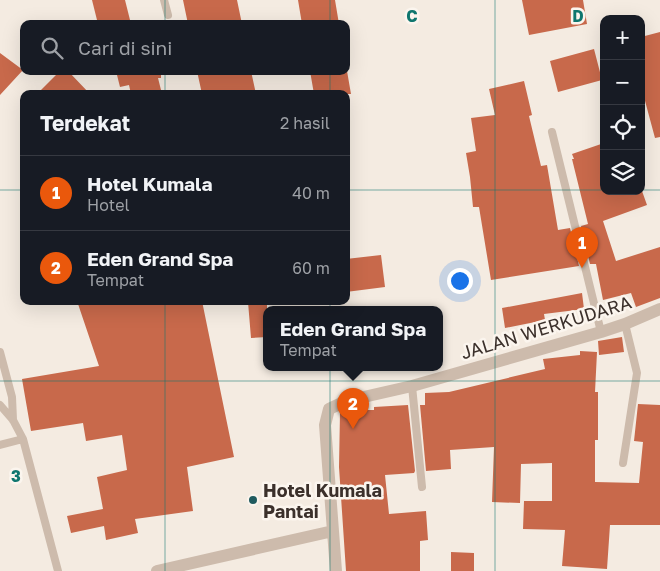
<!DOCTYPE html>
<html lang="id">
<meta charset="utf-8">
<style>
:root{--surface:#171b24;--page:#242831;--text:#f1f3f6;--muted:#9ea1a6;--line:#363941;--accent:#ea580c}
body{margin:0;font-family:"Golos Text",sans-serif;background:var(--page);color:var(--text)}
.controls{position:absolute;right:15px;top:15px;display:grid;overflow:hidden;border-radius:10px;box-shadow:0 5px 20px #0002}
.controls button{width:45px;height:45px;display:grid;place-items:center;padding:0;border:0;border-bottom:1px solid var(--line);background:var(--surface);color:var(--text);font:25px sans-serif}
.you{position:absolute;left:459px;top:280px;width:18px;height:18px;margin:-12px;border:4px solid #fff;border-radius:50%;background:#1a73e8;box-shadow:0 0 0 8px #1a73e833}
.badge{display:grid;place-items:center;width:32px;height:32px;border-radius:50%;background:var(--accent);color:#fff;font-size:16px;font-weight:700}
.pin{position:absolute;translate:-50% -41px;filter:drop-shadow(0 1px 2px #0008)}
.pin::after{content:'';position:absolute;top:26px;width:18px;height:15px;background:inherit;clip-path:polygon(0 0,100% 0,50% 100%)}
.popup{position:absolute;left:263px;top:306px;width:180px;height:65px;box-sizing:border-box;display:grid;place-content:center;border-radius:10px;background:var(--surface);filter:drop-shadow(0 1px 4px #0005);font-size:16px;white-space:nowrap;color:var(--muted)}
.popup b{font-size:19px;color:var(--text)}
.popup::after{content:'';position:absolute;left:50%;top:100%;margin-left:-10px;border:10px solid transparent;border-top-color:var(--surface)}
.list{margin:0;padding:0;list-style:none}
h2{display:flex;justify-content:space-between;align-items:center;height:65px;margin:0;padding:0 20px;font-size:21px}
h2 small{font-size:16px;font-weight:400;color:var(--muted)}
.list li{display:grid;grid-template-columns:32px 1fr auto;gap:15px;align-items:center;box-sizing:border-box;height:75px;padding:0 20px;border-top:1px solid var(--line)}
.list b{display:block;font-size:19px;white-space:nowrap}
.list p{margin:0;font-size:16px;white-space:nowrap;color:var(--muted)}
.list em{font-size:16px;font-style:normal;color:var(--muted)}
.icon{flex:none;width:28px;height:28px;fill:none;stroke:currentColor;stroke-width:2;stroke-linecap:round;stroke-linejoin:round}
.map{position:relative;flex:none;width:660px;height:571px;overflow:hidden}
.search{position:absolute;background:var(--surface);box-shadow:0 5px 20px #0002;left:20px;top:20px;width:330px;height:55px;display:flex;align-items:center;gap:12px;box-sizing:border-box;padding:0 18px;border-radius:10px;color:var(--muted);font-size:19px}
.panel{position:absolute;background:var(--surface);box-shadow:0 5px 20px #0002;left:20px;top:90px;width:330px;height:215px;border-radius:10px}
.map>svg:first-child{display:block}
</style>
<div class="map">
<svg width="660" height="571" viewBox="0 0 660 571">
<rect width="100%" height="100%" fill="#f4ebe1"/>
<!-- building -->
<path fill="#c8694b" d="M92,0H125L131,24H98Z
M183,0H237L242,24H188Z
M298,0H335L339,24H302Z
M522,0H583L587,24L529,35Z
M660,32V137L655,138L641,86V37Z
M594,49L602,80L558,92L550,61Z
M0,53L23,70L0,95Z
M60,71H68L90,94H37Z
M116,71H161V78H158L162,94H131L129,85L120,87Z
M197,71H251L256,94H202Z
M310,71H347L351,94H314Z
M524,81L532,115L529,116L541,166L547,165L558,230L570,228L579,266L491,280L479,207H473L470,177L466,153L476,151L471,118L495,115L489,89Z
M604,143V191H642L647,205L603,221L616,261L660,247V298L636,307L631,293L603,300L596,264H590L581,226L588,224L572,159H574L572,154Z
M381,255L385,287L346,292V259Z
M582,293L584,309L544,314L545,320L505,328L502,308Z
M77,301H202L234,457L187,467L193,511L135,519L138,533L106,540L104,526L71,533L67,516L103,509L97,477L127,470L122,435L86,441L83,423L31,431L22,379L99,366Z
M267,301V337L251,338L248,302Z
M622,337L624,352L599,355L598,341Z
M580,351L597,352L595,392H598V440H595V482L639,483L643,442L634,441L638,404L660,405V525H610L607,569L562,566L565,530L523,529L524,501H552V463L521,464L520,503L492,502L494,447L450,450L451,469L426,471L420,405H425V393L449,392L545,369L543,359L580,355Z
M408,405L415,471L414,473L385,475L389,514L426,511L428,540L420,541V571H346L339,467L340,413L347,410H374V407Z
M451,552L474,553V571H451Z"/>
<g fill="none" stroke-linecap="round" stroke-linejoin="round">
<!-- lane -->
<path stroke="#cdbbac" stroke-width="8" d="M164,0L168,15
M552,132L601,332
M0,352L12,397L13,420
M412,386L422,487
M0,405L13,420L23,439L58,571
M0,445L23,439
M623,463L637,373L625,324"/>
<!-- street -->
<path stroke="#cdbbac" stroke-width="12" d="M157,571L333,531
M336,571L325,425L329,409L346,401L412,386L601,332L625,324L660,309"/>
</g>
<!-- grid -->
<path fill="none" stroke="#0f766e" stroke-width="1" stroke-opacity="0.55" d="M165,0V24M330,0V24M495,0V571M165,71V94M330,71V94M0,190H24M346,190H604M641,190H660M165,301V571M330,301V571M0,381H660"/>
<!-- markers -->
<circle fill="#1f5a5e" stroke="#fbf5ee" stroke-width="2" cx="253" cy="500" r="5"/>
<g text-anchor="middle" dominant-baseline="central" stroke-width="5" stroke-linejoin="round" paint-order="stroke">
<!-- street labels -->
<g font-size="18" fill="#3b302b" stroke="#fbf5ee">
<text transform="translate(546 327) rotate(-17)">JALAN WERKUDARA</text>
</g>
<!-- poi labels -->
<g font-size="18" font-weight="bold" fill="#3b302b" stroke="#fbf5ee" text-anchor="start">
<text x="263" y="490">Hotel Kumala<tspan x="263" dy="21">Pantai</tspan></text>
</g>
</g>
<g font-size="16" text-anchor="middle" font-weight="bold" fill="#0f766e" stroke="#fbf5ee" stroke-width="5" stroke-linejoin="round" paint-order="stroke">
<text x="412" y="22">C</text>
<text x="578" y="22">D</text>
<text x="16" y="482">3</text>
</g>
</svg>
<div class="controls">
<button>+</button>
<button>−</button>
<button><svg class="icon" aria-label="locate" viewBox="0 0 24 24"><circle cx="12" cy="12" r="6"/><path d="M12 2v4M12 18v4M2 12h4M18 12h4"/></svg></button>
<button><svg class="icon" aria-label="layers" viewBox="0 0 24 24"><path d="M12 4l9 5-9 5-9-5zM3 14l9 5 9-5"/></svg></button>
</div>
<div class="you"></div>
<div class="pin badge" style="left:582px;top:268px">1</div>
<div class="pin badge" style="left:353px;top:429px">2</div>
<div class="popup"><b>Eden Grand Spa</b>Tempat</div>
<div class="search"><svg class="icon" aria-label="search" viewBox="0 0 24 24"><circle cx="10" cy="10" r="6"/><path d="M15 15l6 6"/></svg>Cari di sini</div>
<section class="panel">
<h2>Terdekat<small>2 hasil</small></h2>
<ul class="list">
<li><span class="badge">1</span><div><b>Hotel Kumala</b><p>Hotel</p></div><em>40 m</em></li>
<li><span class="badge">2</span><div><b>Eden Grand Spa</b><p>Tempat</p></div><em>60 m</em></li>
</ul>
</section>
</div>
